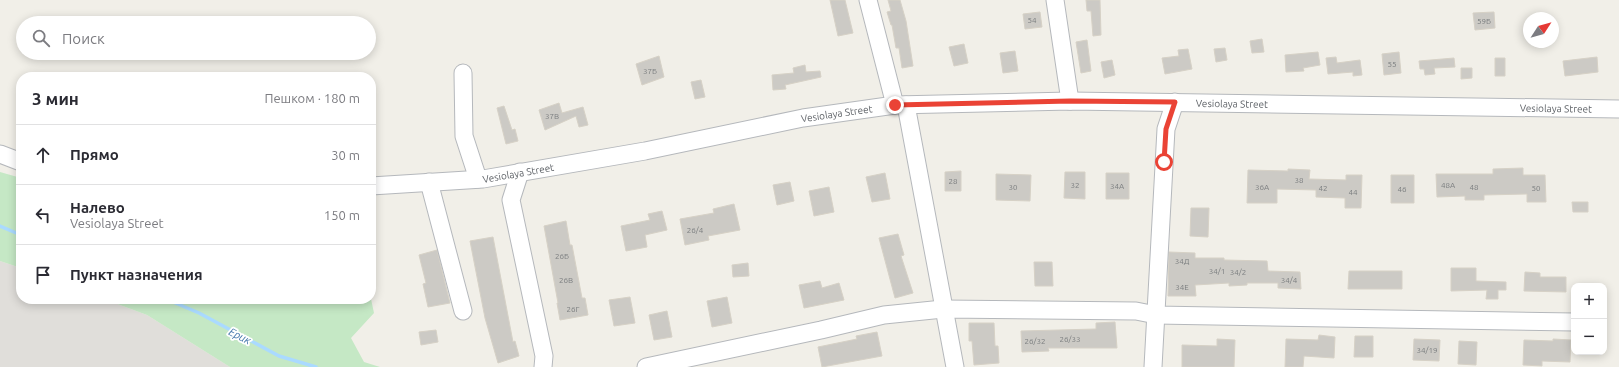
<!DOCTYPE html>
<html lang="ru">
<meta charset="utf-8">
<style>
:root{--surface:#fff;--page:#f2f2f3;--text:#2b2b33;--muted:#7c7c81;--line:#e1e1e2}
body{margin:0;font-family:Ubuntu,sans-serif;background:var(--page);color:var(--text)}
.controls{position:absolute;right:12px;bottom:12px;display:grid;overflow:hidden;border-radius:8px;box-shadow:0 2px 10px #0003}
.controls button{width:36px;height:36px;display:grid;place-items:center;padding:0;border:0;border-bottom:1px solid var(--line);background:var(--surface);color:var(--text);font:20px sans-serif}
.compass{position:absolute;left:1523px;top:12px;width:36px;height:36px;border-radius:50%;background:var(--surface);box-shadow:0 2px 10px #0003;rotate:54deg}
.stop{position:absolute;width:12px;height:12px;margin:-9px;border:3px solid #ea4335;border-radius:50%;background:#fff}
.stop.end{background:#ea4335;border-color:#fff;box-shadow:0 1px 4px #0008}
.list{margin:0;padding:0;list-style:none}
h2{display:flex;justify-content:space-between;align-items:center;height:52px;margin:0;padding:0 16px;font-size:17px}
h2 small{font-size:13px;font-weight:400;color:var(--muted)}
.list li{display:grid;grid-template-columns:26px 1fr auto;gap:12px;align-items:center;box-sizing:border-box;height:60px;padding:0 16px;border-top:1px solid var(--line)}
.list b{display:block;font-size:15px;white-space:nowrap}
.list p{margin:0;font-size:13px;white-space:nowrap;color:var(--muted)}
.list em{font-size:13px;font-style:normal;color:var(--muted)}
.icon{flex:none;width:22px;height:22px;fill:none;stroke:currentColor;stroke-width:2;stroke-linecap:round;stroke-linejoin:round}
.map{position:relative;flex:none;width:1619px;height:367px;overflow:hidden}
.search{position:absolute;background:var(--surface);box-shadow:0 2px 10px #0003;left:16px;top:16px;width:360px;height:44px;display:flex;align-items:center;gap:10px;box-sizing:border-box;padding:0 14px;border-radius:22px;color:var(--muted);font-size:15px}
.panel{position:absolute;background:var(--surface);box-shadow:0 2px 10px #0003;left:16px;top:72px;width:360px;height:232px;border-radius:16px}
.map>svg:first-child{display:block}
</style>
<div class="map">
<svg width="1619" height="367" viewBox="0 0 1619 367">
<rect width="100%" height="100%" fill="#f1efe8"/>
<!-- industrial -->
<path fill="#e0deda" d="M0,261L21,268V299H104L147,315L230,367H0Z"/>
<!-- green -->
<path fill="#c5e8c5" d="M0,172L21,178V268L0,261Z
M104,299H371L374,313L351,338L364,362L380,367H230L147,315Z"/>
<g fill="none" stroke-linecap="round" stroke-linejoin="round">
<!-- stream -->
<path stroke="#aadaff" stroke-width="3.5" d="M0,226L21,235
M166,299L199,313L279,356L316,367"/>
</g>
<!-- building -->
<path fill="#cccac5" stroke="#d6d1c6" d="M830,0H845L853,33L838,36Z
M888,0H900L906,21L913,66L902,68L899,48H896L892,25H891L887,12L891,11Z
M1086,0H1100L1101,35L1093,36L1091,11H1087Z
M1040,12L1042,27L1025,29L1023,14Z
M1494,12L1495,28L1475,30L1473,13Z
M1262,39L1264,52L1252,53L1250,41Z
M1087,40L1091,71L1081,73L1076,42Z
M964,44L968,63L954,66L949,47Z
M1225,48L1227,60L1216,62L1214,49Z
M1188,49L1192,69L1165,74L1162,58L1179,56L1178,50Z
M1015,51L1018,71L1003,73L1000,53Z
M1318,52L1320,65L1303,68L1304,71L1286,72L1285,55Z
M1399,52L1401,73L1384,75L1382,54Z
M659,56L664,77L642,85L636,64Z
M1336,57L1337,63L1360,60L1362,75L1353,76V72L1328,74L1326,58Z
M1597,57L1598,72L1565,76L1563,61Z
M1454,58L1455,67L1434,68L1435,74L1425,75L1424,69H1420L1419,61Z
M1495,58H1505V76H1495Z
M1112,60L1115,75L1104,78L1101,62Z
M805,65L806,72L820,71L821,77L785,85L786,89L773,90L772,75L794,73L793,68Z
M1461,68H1472V78L1461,79Z
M701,80L705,97L695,99L691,82Z
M559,103L562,113L583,107L588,125L579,127L576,116L545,130L539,110Z
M504,106L512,130L515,129L518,141L506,144L497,108Z
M1523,168V175H1545L1546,202H1527V194L1484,195V200H1465V196L1437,197L1436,174H1493V169Z
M1288,169L1310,170L1309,179L1346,180V175H1362L1361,208H1345V198L1316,197V190L1277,189V203H1247L1248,170L1288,171Z
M961,171V191H945V172Z
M1065,172H1085V199L1064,198Z
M885,173L890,199L872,202L866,177Z
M1106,173H1129V199H1106Z
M996,174L1031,175L1030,201L996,200Z
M1391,175H1414V203H1391Z
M790,182L794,201L777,205L773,185Z
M829,187L834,212L814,216L809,191Z
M1572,202H1588V212H1573Z
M734,204L740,230L708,236L709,240L685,245L680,219L714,213L713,209Z
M1191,208H1209L1208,237L1190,236Z
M662,211L667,230L645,235L647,247L626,251L621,226L650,220L648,214Z
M566,221L570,245H572L582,298H585L588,315L560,320L557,303H558L544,226Z
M898,234L904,255L901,256L913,293L895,298L879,238Z
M493,237L513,342L515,341L519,356L498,363L485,318L470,241Z
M437,250L450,303L428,307L423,284L426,283L419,255Z
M1169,252L1195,253V258H1224V260L1267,261L1268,271L1300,272L1301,289L1278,288V283H1247V285L1229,286V283L1195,285L1196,296H1168Z
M1034,262H1052L1053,286H1035Z
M748,263L749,276L733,277L732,265Z
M1451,268H1476V281L1506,282V290H1498V299H1486L1487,290L1451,291Z
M1349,271H1402V289H1348Z
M1525,272L1540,273V277H1566V292L1524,291Z
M820,281L822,288L839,283L844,300L804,308L799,285Z
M630,297L635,323L614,326L609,300Z
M727,297L732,323L712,327L707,301Z
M667,311L672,337L654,340L649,315Z
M1115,322L1117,348H1048L1049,351L1022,352L1021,331L1096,329V323Z
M969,323H994L995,346H998L999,363L974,365L972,341H969Z
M436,330L438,342L421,345L419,332Z
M877,332L882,356L822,367L818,347L857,339L856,336Z
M1319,335L1335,337L1334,358L1304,356L1303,367H1285L1286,339L1318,340Z
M1355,336H1373V357H1354Z
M1217,339L1235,340L1234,367H1182V345L1217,346Z
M1414,339L1440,340L1439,361L1413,360Z
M1553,339L1571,340L1570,362L1542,361V366L1523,365L1524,340L1553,341Z
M1459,341L1477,342L1476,365L1458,364Z"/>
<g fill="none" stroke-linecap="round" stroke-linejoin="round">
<defs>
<g id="minor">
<path d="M868,0L895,105"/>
<path d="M1055,0L1070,101"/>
<path d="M463,73L464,136L478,179"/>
<path d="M906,105L955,367"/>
<path d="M0,154L21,162"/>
<path d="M520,172L511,200L544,356L543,367"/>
<path d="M429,182L463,311"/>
<path id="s1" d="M371,186L483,179L645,151L803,118L895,105L1070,101L1619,109"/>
<path d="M646,367L821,330L884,315L943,309L1136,311L1156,315L1574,322"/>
<path d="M1153,367L1166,129L1175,102"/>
</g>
</defs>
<!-- minor casing -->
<use href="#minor" stroke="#b5b8bc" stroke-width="19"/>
<!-- minor -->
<use href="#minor" stroke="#fff" stroke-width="17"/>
</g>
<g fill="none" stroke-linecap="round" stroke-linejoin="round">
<!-- route -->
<path stroke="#ea4335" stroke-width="5" d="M895,105L1070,101L1175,102L1166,129L1164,162"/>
</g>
<g text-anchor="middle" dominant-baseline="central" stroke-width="3.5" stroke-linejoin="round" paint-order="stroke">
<!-- number labels -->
<g font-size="8" fill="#7a7d7f">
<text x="1032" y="20">54</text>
<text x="1484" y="21">59Б</text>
<text x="1392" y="64">55</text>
<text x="650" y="71">37Б</text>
<text x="552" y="116">37В</text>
<text x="1299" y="180">38</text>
<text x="953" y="181">28</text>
<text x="1075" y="185">32</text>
<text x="1448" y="185">48А</text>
<text x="1117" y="186">34А</text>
<text x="1013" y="187">30</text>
<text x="1262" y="187">36А</text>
<text x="1474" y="187">48</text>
<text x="1323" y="188">42</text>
<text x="1536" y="188">50</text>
<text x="1402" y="189">46</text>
<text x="1353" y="192">44</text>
<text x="695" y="230">26/4</text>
<text x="562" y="256">26Б</text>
<text x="1182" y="261">34Д</text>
<text x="1217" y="271">34/1</text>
<text x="1238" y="272">34/2</text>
<text x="566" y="280">26В</text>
<text x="1289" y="280">34/4</text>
<text x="1182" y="287">34Е</text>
<text x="573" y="309">26Г</text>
<text x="1070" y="339">26/33</text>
<text x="1035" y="341">26/32</text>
<text x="1427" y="350">34/19</text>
</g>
<!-- street labels -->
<g font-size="10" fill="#5f6368" stroke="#fff">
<text stroke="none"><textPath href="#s1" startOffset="868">Vesiolaya Street</textPath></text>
<text stroke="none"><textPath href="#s1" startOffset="1192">Vesiolaya Street</textPath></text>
<text stroke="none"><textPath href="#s1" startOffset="472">Vesiolaya Street</textPath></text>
<text stroke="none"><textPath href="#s1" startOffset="148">Vesiolaya Street</textPath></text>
</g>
<!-- water labels -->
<g font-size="11" font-style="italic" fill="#4174aa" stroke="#fff">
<text transform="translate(240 336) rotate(27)">Ерик</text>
</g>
</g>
</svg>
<div class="controls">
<button>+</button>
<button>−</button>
</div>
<svg class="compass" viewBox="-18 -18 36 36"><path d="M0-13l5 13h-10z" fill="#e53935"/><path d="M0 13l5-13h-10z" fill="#7c7c81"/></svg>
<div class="stop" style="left:1164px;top:162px"></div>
<div class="stop end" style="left:895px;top:105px"></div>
<div class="search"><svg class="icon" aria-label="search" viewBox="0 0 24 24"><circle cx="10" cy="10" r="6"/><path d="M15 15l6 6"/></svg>Поиск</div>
<section class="panel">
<h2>3 мин<small>Пешком · 180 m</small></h2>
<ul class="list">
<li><svg class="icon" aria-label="ahead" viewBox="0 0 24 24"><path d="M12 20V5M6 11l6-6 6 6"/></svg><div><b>Прямо</b></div><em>30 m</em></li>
<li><svg class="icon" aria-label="left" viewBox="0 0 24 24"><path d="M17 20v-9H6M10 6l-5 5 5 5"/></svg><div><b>Налево</b><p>Vesiolaya Street</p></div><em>150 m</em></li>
<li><svg class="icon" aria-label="arrive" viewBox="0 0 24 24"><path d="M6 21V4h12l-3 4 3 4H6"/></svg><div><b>Пункт назначения</b></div></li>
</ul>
</section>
</div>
